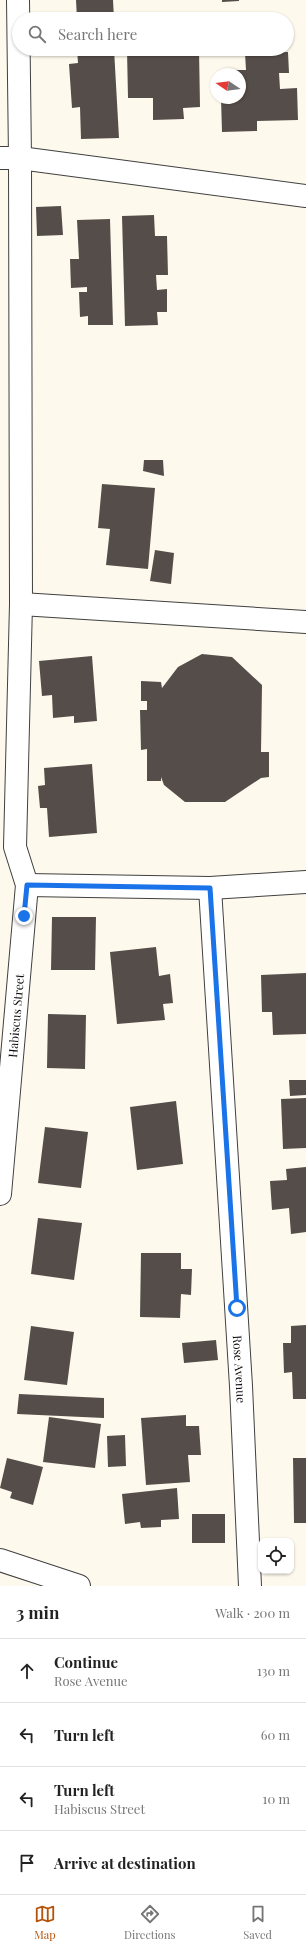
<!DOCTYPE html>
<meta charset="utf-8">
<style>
:root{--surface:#fff;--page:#f6f6f6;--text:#222;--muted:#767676;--line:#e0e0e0;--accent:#b45309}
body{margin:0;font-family:"Playfair Display",serif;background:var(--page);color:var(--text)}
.controls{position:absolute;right:12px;bottom:12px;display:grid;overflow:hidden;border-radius:8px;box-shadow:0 1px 3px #0004}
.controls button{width:36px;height:36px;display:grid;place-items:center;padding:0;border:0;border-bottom:1px solid var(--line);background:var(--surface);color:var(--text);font:20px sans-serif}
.compass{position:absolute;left:210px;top:68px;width:36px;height:36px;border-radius:50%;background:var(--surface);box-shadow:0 1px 3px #0004;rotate:283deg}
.stop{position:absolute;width:12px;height:12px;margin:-9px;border:3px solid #1a73e8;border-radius:50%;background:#fff}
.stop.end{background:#1a73e8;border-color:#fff;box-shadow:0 1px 4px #0008}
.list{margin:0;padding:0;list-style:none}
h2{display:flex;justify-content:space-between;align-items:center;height:52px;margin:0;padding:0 16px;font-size:17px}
h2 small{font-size:13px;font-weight:400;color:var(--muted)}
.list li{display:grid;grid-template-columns:26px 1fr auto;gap:12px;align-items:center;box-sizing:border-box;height:64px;padding:0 16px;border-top:1px solid var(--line)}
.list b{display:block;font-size:15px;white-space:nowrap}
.list p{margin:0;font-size:13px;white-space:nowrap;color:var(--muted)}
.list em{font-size:13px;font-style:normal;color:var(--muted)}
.icon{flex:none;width:22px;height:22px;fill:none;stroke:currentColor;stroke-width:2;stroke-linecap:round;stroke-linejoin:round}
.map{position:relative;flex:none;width:306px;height:1586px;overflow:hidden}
.search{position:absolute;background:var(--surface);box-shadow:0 1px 3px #0004;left:12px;right:12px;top:12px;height:44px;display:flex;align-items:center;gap:10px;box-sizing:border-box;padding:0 14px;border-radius:22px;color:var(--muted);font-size:15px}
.sheet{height:308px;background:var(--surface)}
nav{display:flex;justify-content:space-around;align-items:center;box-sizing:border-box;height:56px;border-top:1px solid var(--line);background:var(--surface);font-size:11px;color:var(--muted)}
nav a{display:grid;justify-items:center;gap:2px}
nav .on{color:var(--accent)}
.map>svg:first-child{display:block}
</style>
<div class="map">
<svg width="306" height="1586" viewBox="0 0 306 1586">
<rect width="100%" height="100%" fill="#fef9ed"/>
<!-- building -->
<path fill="#554d49" d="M76,0H113L114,19H77Z
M222,0H239V1L222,2Z
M77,49H114L119,138L81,139L80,107L72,108L69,64L78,63Z
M152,49H199L200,107L183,108L184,119L153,120V98H128L127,50Z
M288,52L289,73H279L280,89L297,88L298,120L257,121V131L222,132L221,98H240V74H220V70H246L245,53Z
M61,206L63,235L37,236L36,207Z
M154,215L155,236H167L168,275H156L157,290L167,289V312H157L158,325L125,326L122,216Z
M110,219L113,325H88V316L80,317L79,292H87V287L71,288L70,259H79L77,220Z
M144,460H163L164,476L143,471Z
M102,484L155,488L148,569L106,565L110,529L98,528Z
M155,550L174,553L171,584L150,581Z
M202,654L232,657L262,685L261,752H269V777L261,778L225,802H185L164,785L161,777V781H147V749L141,750L140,710H147V701H141V681L161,682L162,688L178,667Z
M92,656L97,721L74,723V716L53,718L52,695L42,696L39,661Z
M92,764L97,833L49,837L47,808H40L38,786L45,785L44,768Z
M52,917H96L95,970H51Z
M156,947L159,976L170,974L173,1003L163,1004L165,1020L117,1024L110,952Z
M306,973V1034L273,1035L272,1012H262L261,975Z
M48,1014L86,1015L85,1069L47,1068Z
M289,1080H306V1095L290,1096Z
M306,1098V1148L283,1149L281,1099Z
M176,1101L183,1164L137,1170L130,1107Z
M45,1127L88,1132L81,1188L38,1183Z
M306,1167V1232L291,1234L289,1208L272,1210L270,1181L287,1180L286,1169Z
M38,1218L82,1223L74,1280L31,1274Z
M141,1253H181V1269H192L191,1295L181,1294L180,1318L140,1317Z
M306,1325V1399H293L292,1372L284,1373L283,1343H291V1326Z
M31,1326L74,1332L67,1385L24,1380Z
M216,1340L218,1360L184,1363L182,1343Z
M19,1394L104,1398V1418L17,1414Z
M186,1415V1426H199L201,1455H188L190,1482L146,1485L141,1418Z
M49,1417L101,1424L95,1468L43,1462Z
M125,1435L126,1466L108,1467L107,1436Z
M7,1458L43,1467L33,1505L10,1498L12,1492L0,1488Z
M293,1458H306V1523H294Z
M177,1488L179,1519L161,1520V1527L141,1528L140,1522L125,1524L122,1494Z
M192,1514H225V1543H192Z"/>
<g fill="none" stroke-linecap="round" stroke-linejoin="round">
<defs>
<g id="minor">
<path d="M0,158H20L306,196"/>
<path d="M21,604L306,622"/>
<path d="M27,885L210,888L306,882"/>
<path id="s1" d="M210,888L241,1386L250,1586"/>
<path id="s2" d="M0,1194L27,885L15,847L21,604L20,158L18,0"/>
<path d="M0,1560L79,1586"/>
</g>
</defs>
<!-- minor casing -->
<use href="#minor" stroke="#404040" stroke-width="24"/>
<!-- minor -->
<use href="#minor" stroke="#fff" stroke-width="22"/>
</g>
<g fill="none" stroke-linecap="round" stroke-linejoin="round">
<!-- route -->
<path stroke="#1a73e8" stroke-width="5" d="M24,916L27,885L210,888L237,1308"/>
</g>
<g text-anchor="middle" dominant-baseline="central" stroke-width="4" stroke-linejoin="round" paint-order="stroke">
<!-- street labels -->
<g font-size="12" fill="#0d0d0d" stroke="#fff">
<text stroke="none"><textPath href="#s2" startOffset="179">Habiscus Street</textPath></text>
<text stroke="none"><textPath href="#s1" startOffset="482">Rose Avenue</textPath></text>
</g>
</g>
</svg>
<div class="controls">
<button><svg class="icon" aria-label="locate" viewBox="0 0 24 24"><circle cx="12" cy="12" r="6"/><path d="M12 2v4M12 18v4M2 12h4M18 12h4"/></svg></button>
</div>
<svg class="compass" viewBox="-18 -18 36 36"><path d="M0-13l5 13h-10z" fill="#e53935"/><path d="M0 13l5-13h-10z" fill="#767676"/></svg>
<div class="stop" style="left:237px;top:1308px"></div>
<div class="stop end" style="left:24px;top:916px"></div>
<div class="search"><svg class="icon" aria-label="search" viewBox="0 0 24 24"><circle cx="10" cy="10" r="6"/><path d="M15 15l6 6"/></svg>Search here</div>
</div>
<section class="sheet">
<h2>3 min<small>Walk · 200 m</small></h2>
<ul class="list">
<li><svg class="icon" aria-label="ahead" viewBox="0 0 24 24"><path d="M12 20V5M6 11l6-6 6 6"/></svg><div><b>Continue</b><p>Rose Avenue</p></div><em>130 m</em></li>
<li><svg class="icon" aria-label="left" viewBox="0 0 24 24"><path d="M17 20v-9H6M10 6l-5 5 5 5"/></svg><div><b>Turn left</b></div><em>60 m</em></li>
<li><svg class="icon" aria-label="left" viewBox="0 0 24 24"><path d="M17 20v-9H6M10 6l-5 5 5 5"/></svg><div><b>Turn left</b><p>Habiscus Street</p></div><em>10 m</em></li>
<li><svg class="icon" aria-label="arrive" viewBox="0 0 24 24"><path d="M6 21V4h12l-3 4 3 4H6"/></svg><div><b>Arrive at destination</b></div></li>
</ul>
</section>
<nav>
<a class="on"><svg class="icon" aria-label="map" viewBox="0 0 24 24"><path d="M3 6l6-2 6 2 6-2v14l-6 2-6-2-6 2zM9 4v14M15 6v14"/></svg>Map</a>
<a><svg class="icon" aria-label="directions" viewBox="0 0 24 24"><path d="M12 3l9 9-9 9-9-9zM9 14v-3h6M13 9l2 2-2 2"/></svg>Directions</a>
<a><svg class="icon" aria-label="saved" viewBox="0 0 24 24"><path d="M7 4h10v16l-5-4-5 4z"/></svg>Saved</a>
</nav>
